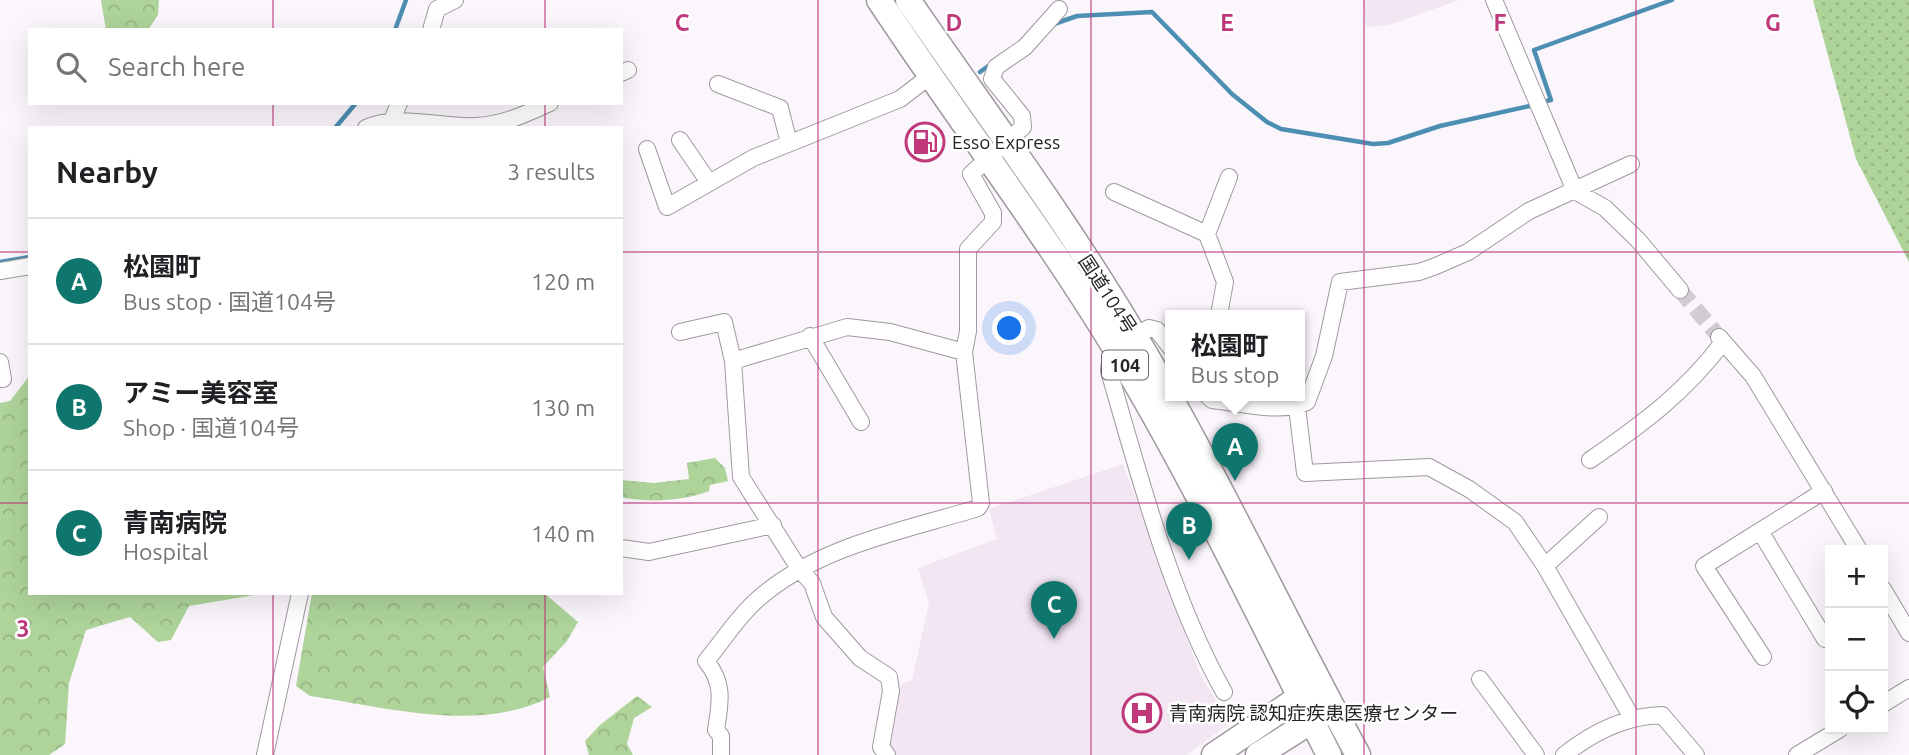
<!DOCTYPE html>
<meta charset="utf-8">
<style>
:root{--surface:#fff;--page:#f6f6f6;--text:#202124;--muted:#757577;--line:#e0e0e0;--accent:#0f766e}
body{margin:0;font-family:Ubuntu,"Noto Sans JP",sans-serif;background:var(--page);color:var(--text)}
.controls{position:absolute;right:21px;bottom:21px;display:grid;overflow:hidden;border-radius:0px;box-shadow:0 7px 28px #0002}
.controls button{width:63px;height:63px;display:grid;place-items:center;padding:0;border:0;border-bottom:2px solid var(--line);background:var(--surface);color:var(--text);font:35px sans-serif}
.you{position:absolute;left:1010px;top:329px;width:24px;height:24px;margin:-18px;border:5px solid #fff;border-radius:50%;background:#1a73e8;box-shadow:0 0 0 10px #1a73e833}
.badge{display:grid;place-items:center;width:46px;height:46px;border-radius:50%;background:var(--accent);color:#fff;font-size:23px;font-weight:700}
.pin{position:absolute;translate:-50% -58px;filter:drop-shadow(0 2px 4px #0008)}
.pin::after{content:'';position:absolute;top:37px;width:24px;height:21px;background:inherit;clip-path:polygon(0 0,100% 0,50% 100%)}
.popup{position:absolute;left:1165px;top:310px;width:140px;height:91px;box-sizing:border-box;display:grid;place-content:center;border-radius:0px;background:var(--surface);filter:drop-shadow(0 2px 5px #0005);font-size:23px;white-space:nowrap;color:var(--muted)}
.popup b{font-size:26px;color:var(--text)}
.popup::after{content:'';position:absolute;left:50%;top:100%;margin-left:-14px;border:14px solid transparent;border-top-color:var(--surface)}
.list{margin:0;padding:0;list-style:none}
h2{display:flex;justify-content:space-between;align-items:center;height:91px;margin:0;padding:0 28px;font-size:30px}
h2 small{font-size:23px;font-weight:400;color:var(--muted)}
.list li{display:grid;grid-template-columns:46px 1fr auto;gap:21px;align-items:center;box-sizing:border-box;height:126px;padding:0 28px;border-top:2px solid var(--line)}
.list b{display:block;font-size:26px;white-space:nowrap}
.list p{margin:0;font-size:23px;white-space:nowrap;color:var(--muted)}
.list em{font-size:23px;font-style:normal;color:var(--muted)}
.icon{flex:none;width:38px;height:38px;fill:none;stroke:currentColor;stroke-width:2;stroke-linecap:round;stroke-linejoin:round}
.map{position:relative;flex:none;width:1909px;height:755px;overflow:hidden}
.search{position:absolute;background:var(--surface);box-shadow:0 7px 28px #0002;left:28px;top:28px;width:595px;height:77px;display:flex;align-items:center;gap:18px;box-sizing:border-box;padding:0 24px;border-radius:0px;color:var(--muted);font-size:26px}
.panel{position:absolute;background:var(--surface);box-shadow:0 7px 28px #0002;left:28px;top:126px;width:595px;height:469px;border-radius:0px}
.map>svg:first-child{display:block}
</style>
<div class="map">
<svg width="1909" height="755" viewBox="0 0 1909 755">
<defs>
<pattern id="grass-dots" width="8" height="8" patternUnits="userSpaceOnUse" patternTransform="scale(1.75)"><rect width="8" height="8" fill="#aed49a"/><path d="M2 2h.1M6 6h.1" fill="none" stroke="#96b685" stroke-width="1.8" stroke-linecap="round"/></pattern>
<pattern id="forest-crowns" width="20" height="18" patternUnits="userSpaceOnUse" patternTransform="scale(1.75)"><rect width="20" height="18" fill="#aed49a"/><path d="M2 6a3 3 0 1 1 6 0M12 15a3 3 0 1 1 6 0" fill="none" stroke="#96b685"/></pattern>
</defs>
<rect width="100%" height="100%" fill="#fbf5fc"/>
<!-- built -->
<path fill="#f2e6f3" d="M1363,0H1459L1389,25L1366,27Z
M1123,464L1200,674L1230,723L1187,755H893L889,744L901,684L912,680L929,603L918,568L997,539L989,509Z"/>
<!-- grass -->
<path fill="url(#grass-dots)" d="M1813,0H1909V262L1856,159Z"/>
<!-- forest -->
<path fill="url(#forest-crowns)" d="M101,0H159L158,15L148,30H106Z
M30,375V593H266L189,606L171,640L158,642L130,617L86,630L69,683L65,744L49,755H0V403L10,401Z
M715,458L725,468L728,481L710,485L709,491C684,501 648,503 621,497V480L654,483L689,479L687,463Z
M312,593H544L578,622L567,641L543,667L550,697C478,734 386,707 310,696L296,686Z
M637,696L652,707L634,718L627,744L633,755H589L585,741L600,725Z"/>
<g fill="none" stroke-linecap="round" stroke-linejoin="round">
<!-- stream -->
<path stroke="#4d8fb3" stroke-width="4.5" d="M1054,24L1077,16L1152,12L1232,94L1267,122L1281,129L1373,144L1388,143L1440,126L1534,105
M395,30L406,0
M980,72L991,64
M1542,102L1551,100L1534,50L1672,0
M335,128L356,103
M0,262L30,257"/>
<!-- minor-tunnel -->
<path stroke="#d1cbd2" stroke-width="16" stroke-dasharray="16 8" stroke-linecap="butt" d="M1680,290L1719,337"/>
<defs>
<path id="minor" d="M1494,0L1575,191L1605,208L1638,240L1680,290
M431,30L437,9L455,0
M621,73L628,70
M718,84L780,108L789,143
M366,128C399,113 441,128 476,126C503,125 525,114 550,103
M389,128L399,103
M680,140L708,181
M647,149L667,207L753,158L900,99L930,76
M1114,192L1207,234L1225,282L1219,315
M1207,234L1229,177
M0,271L30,266
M680,332L724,322L733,361L741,477L800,570L812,583L824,617L860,658L889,677L891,691L881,747L887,755
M810,336L861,422
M1719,337L1753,376L1859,550
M1170,347L1157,330L1149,328C1130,338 1109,349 1109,371C1139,475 1171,598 1224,692
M733,361L847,327L890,332L964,352
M0,362L3,379
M1207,395L1212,400C1240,403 1281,414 1307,402L1324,356L1340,282L1419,272L1436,266L1468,252L1529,211L1631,164
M1297,407L1305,473L1429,467L1469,489L1515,522L1545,566L1632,718
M1590,460C1641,425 1686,392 1723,342
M1760,531L1825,639
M621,548L649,552L773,525
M1545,566L1599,517
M1883,589L1909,633
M1763,657L1704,566L1824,491
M1480,679L1536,755
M1883,704L1909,688
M265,755L300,593
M721,755V736L716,730C720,703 725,684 706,661C723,641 738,616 758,599C818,546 903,531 978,508L981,503L964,352L968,331V249L993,222V213L971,174L1023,127L1022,116L992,79L996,67L1025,47L1059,9
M1564,755C1593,732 1625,716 1662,715L1696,755
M1797,755L1840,729"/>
<path id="primary" d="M1214,755L1318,685
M1258,755L1329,710"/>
<path id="trunk" d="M879,0C961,124 1052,241 1128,370C1201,494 1264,626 1329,755
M908,0C985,112 1067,221 1136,338C1217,474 1283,617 1358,755"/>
</defs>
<!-- minor casing -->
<use href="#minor" stroke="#9f999f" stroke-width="18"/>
<!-- primary casing -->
<use href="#primary" stroke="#9f999f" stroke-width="27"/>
<!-- trunk casing -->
<use href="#trunk" stroke="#9f999f" stroke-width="27"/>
<!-- minor -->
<use href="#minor" stroke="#fff" stroke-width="16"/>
<!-- primary -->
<use href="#primary" stroke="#fff" stroke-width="24"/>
<!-- trunk -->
<use href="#trunk" stroke="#fff" stroke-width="24"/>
</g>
<!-- grid -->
<path fill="none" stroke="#be387a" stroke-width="2" stroke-opacity="0.55" d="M273,0V30M545,0V30M818,0V755M1091,0V755M1364,0V755M1636,0V755M273,103V128M545,103V128M0,252H30M621,252H1909M0,503H30M621,503H1909M273,593V755M545,593V755"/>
<!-- icons -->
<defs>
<symbol id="fuel-ring" viewBox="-11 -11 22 22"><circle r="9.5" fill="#fff" stroke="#be387a" stroke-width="1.5"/><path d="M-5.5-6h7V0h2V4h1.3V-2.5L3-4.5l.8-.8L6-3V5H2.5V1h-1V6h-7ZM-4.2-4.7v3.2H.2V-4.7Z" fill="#be387a"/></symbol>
<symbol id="hospital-ring" viewBox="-11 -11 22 22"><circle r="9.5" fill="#fff" stroke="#be387a" stroke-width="1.5"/><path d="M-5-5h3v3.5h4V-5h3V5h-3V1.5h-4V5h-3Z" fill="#be387a"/></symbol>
</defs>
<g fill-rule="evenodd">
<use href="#fuel-ring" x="903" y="120" width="44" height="44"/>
<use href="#hospital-ring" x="1120" y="691" width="44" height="44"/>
</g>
<g text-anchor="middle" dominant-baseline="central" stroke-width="5" stroke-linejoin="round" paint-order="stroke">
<!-- shield labels -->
<rect fill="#fff" stroke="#686668" stroke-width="2" x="1102" y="350.5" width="46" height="29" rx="5"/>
<g font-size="18" font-weight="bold" fill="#272528">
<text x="1125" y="365">104</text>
</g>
<!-- poi labels -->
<g font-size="19" fill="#272528" stroke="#fff" text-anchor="start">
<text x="952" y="142">Esso Express</text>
<text x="1169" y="713">青南病院 認知症疾患医療センター</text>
</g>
<!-- street labels -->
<g font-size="19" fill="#272528" stroke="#fff">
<text transform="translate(1108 294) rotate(57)">国道104号</text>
</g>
</g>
<g font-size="23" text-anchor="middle" font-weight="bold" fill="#be387a" stroke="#fff" stroke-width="5" stroke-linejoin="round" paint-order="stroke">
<text x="682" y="31">C</text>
<text x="954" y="31">D</text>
<text x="1227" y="31">E</text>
<text x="1500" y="31">F</text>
<text x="1773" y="31">G</text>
<text x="23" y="637">3</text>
</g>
</svg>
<div class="controls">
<button>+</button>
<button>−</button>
<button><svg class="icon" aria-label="locate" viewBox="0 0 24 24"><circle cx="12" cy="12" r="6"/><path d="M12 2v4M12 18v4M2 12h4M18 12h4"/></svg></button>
</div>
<div class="you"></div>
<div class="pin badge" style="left:1235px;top:481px">A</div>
<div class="popup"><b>松園町</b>Bus stop</div>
<div class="pin badge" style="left:1189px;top:560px">B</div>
<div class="pin badge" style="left:1054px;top:639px">C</div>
<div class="search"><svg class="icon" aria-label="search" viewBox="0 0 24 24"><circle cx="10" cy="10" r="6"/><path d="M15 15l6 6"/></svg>Search here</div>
<section class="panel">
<h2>Nearby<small>3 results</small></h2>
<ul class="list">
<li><span class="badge">A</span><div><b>松園町</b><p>Bus stop · 国道104号</p></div><em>120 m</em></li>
<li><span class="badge">B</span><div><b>アミー美容室</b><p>Shop · 国道104号</p></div><em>130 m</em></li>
<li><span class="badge">C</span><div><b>青南病院</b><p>Hospital</p></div><em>140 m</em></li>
</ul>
</section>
</div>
